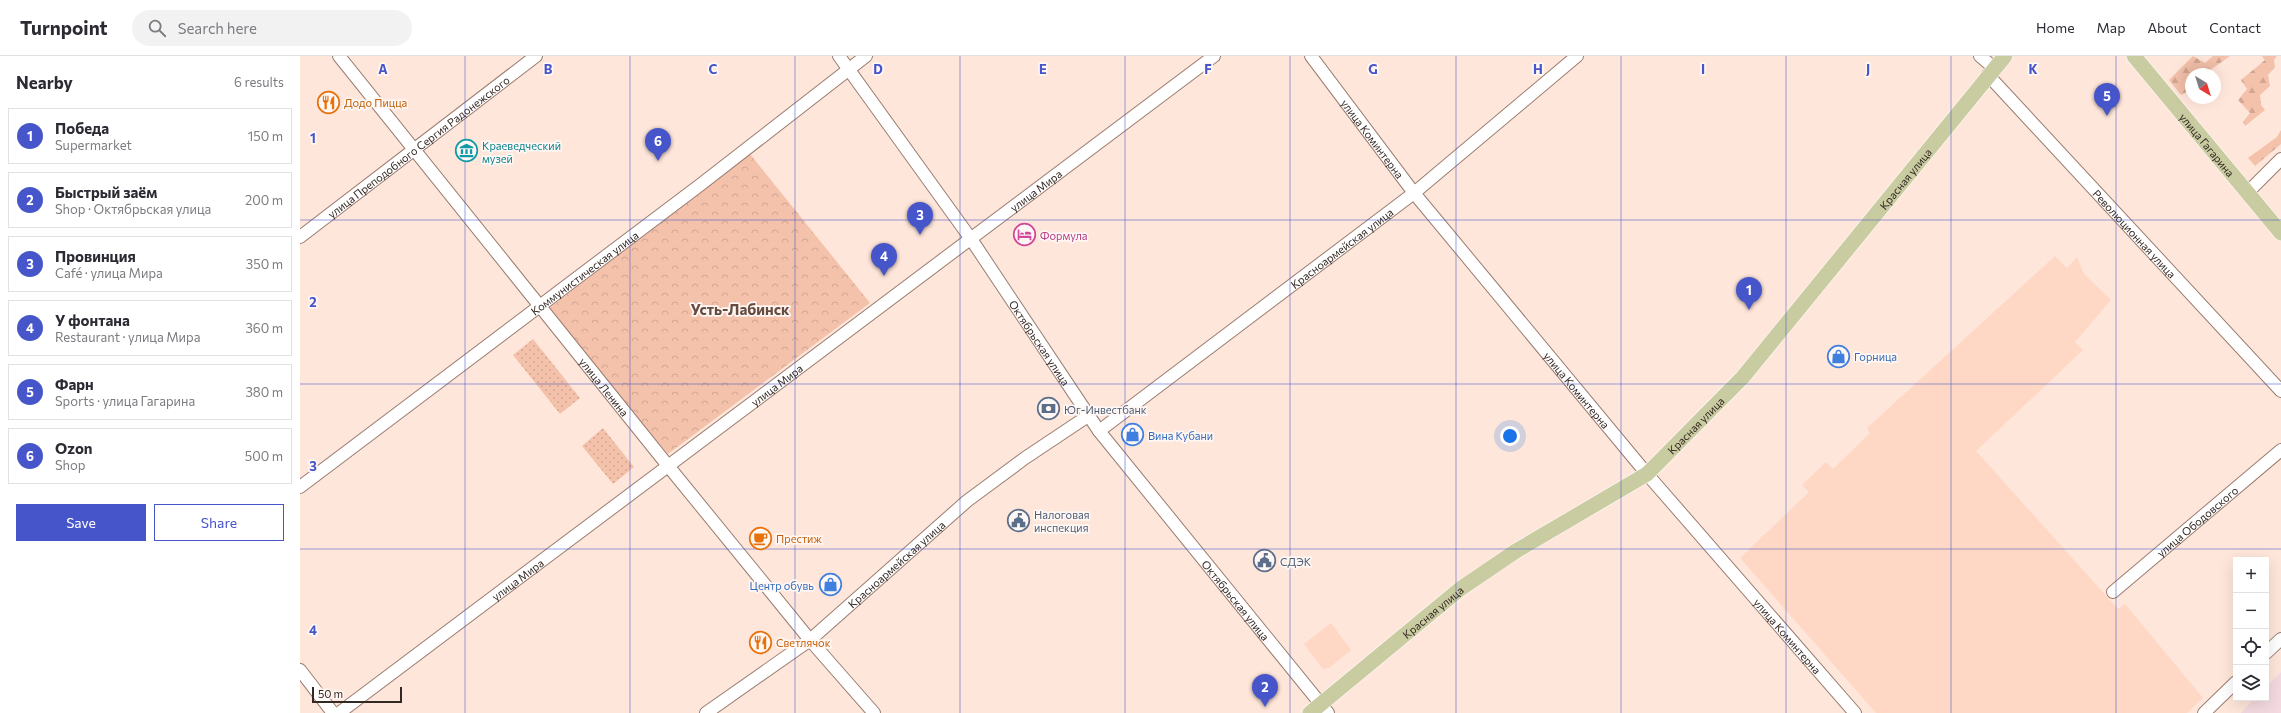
<!DOCTYPE html>
<meta charset="utf-8">
<style>
:root{--surface:#fff;--page:#f2f2f3;--text:#2b2b33;--muted:#7c7c81;--line:#e1e1e2;--accent:#4755ca}
body{margin:0;font-family:Commissioner,sans-serif;background:var(--page);color:var(--text)}
.controls{position:absolute;right:12px;bottom:12px;display:grid;overflow:hidden;border-radius:0px;box-shadow:0 4px 16px #0002}
.controls button{width:36px;height:36px;display:grid;place-items:center;padding:0;border:0;border-bottom:1px solid var(--line);background:var(--surface);color:var(--text);font:20px sans-serif}
.compass{position:absolute;left:1885px;top:12px;width:36px;height:36px;border-radius:50%;background:var(--surface);box-shadow:0 4px 16px #0002;rotate:142deg}
.scale{position:absolute;left:12px;bottom:10px;width:90px;box-sizing:border-box;padding-left:4px;border:2px solid #342823;border-top:0;font-size:11px;line-height:14px;white-space:nowrap;color:#342823;-webkit-text-stroke:3px #fef7f4;paint-order:stroke}
.you{position:absolute;left:1210px;top:380px;width:14px;height:14px;margin:-10px;border:3px solid #fff;border-radius:50%;background:#1a73e8;box-shadow:0 0 0 6px #1a73e833}
.badge{display:grid;place-items:center;width:26px;height:26px;border-radius:50%;background:var(--accent);color:#fff;font-size:13px;font-weight:700}
.pin{position:absolute;translate:-50% -33px;filter:drop-shadow(0 1px 2px #0008)}
.pin::after{content:'';position:absolute;top:21px;width:14px;height:12px;background:inherit;clip-path:polygon(0 0,100% 0,50% 100%)}
.list{margin:0;padding:0;list-style:none}
h2{display:flex;justify-content:space-between;align-items:center;height:52px;margin:0;padding:0 16px;font-size:17px}
h2 small{font-size:13px;font-weight:400;color:var(--muted)}
.list li{display:grid;grid-template-columns:26px 1fr auto;gap:12px;align-items:center;box-sizing:border-box;height:56px;margin:0 8px 8px;padding:0 8px;border:1px solid var(--line);border-radius:0px}
.list b{display:block;font-size:15px;white-space:nowrap}
.list p{margin:0;font-size:13px;white-space:nowrap;color:var(--muted)}
.list em{font-size:13px;font-style:normal;color:var(--muted)}
.actions{display:flex;gap:8px;padding:12px 16px}
.actions a{flex:1;padding:9px 0;border:1px solid var(--accent);border-radius:0px;text-align:center;font-size:14px;color:var(--accent)}
.actions .main{background:var(--accent);color:#fff}
.icon{flex:none;width:22px;height:22px;fill:none;stroke:currentColor;stroke-width:2;stroke-linecap:round;stroke-linejoin:round}
.map{position:relative;flex:none;width:1981px;height:657px;overflow:hidden}
header{display:flex;align-items:center;gap:24px;box-sizing:border-box;height:56px;padding:0 20px;background:var(--surface);border-bottom:1px solid var(--line)}
header strong{font-size:19px}
nav{display:flex;gap:22px;margin-inline-start:auto;font-size:14px}
.search{width:280px;height:36px;background:var(--page);display:flex;align-items:center;gap:10px;box-sizing:border-box;padding:0 14px;border-radius:22px;color:var(--muted);font-size:15px}
main{display:flex}
aside{flex:1;background:var(--surface)}
.map>svg:first-child{display:block}
</style>
<header>
<strong>Turnpoint</strong>
<div class="search"><svg class="icon" aria-label="search" viewBox="0 0 24 24"><circle cx="10" cy="10" r="6"/><path d="M15 15l6 6"/></svg>Search here</div>
<nav><a>Home</a><a>Map</a><a>About</a><a>Contact</a></nav>
</header>
<main>
<aside>
<h2>Nearby<small>6 results</small></h2>
<ul class="list">
<li><span class="badge">1</span><div><b>Победа</b><p>Supermarket</p></div><em>150 m</em></li>
<li><span class="badge">2</span><div><b>Быстрый заём</b><p>Shop · Октябрьская улица</p></div><em>200 m</em></li>
<li><span class="badge">3</span><div><b>Провинция</b><p>Café · улица Мира</p></div><em>350 m</em></li>
<li><span class="badge">4</span><div><b>У фонтана</b><p>Restaurant · улица Мира</p></div><em>360 m</em></li>
<li><span class="badge">5</span><div><b>Фарн</b><p>Sports · улица Гагарина</p></div><em>380 m</em></li>
<li><span class="badge">6</span><div><b>Ozon</b><p>Shop</p></div><em>500 m</em></li>
</ul>
<div class="actions"><a class="main">Save</a><a>Share</a></div>
</aside>
<div class="map">
<svg width="1981" height="657" viewBox="0 0 1981 657">
<defs>
<pattern id="grass-dots" width="8" height="8" patternUnits="userSpaceOnUse"><rect width="8" height="8" fill="#f4c1aa"/><path d="M2 2h.1M6 6h.1" fill="none" stroke="#d2a692" stroke-width="1.8" stroke-linecap="round"/></pattern>
<pattern id="forest-firs" width="22" height="20" patternUnits="userSpaceOnUse"><rect width="22" height="20" fill="#f4c1aa"/><path d="M5 1l3.5 6h-7zM16 11l3.5 6h-7z" fill="#d2a692"/></pattern>
<pattern id="park-crowns" width="20" height="18" patternUnits="userSpaceOnUse"><rect width="20" height="18" fill="#f4c1aa"/><path d="M2 6a3 3 0 1 1 6 0M12 15a3 3 0 1 1 6 0" fill="none" stroke="#d2a692"/></pattern>
</defs>
<rect width="100%" height="100%" fill="#ffe6da"/>
<!-- built -->
<path fill="#fed7c5" d="M1755,200L1767,212L1777,201L1784,218L1811,244L1775,286L1783,294L1676,395L1818,553L1825,548L1903,642L1887,657H1576L1440,502L1509,436L1502,429L1526,406L1533,413L1570,377L1567,372Z
M1031,567L1051,594L1029,612L1023,613L1004,588Z"/>
<!-- industrial -->
<path fill="#f4dae0" d="M1981,616V657H1941L1955,642H1966V631Z"/>
<!-- grass -->
<path fill="url(#grass-dots)" d="M233,283L280,342L260,358L213,299Z
M303,372L334,411L313,428L282,390Z"/>
<!-- forest -->
<path fill="url(#forest-firs)" d="M1893,0L1905,7L1913,0H1930L1905,18H1891V34L1881,39L1869,24Z
M1962,0H1977L1974,4L1975,11L1968,19L1970,30L1960,39L1961,49L1965,54L1945,70L1943,66L1950,57L1938,44L1947,33L1941,24L1965,4Z
M1981,74V88L1955,110L1948,102L1977,81Z"/>
<!-- park -->
<path fill="url(#park-crowns)" d="M450,98L570,247L368,398L248,253Z"/>
<g fill="none" stroke-linecap="round" stroke-linejoin="round">
<defs>
<g id="minor">
<path id="s1" d="M39,0L369,411L510,584L574,657"/>
<path id="s2" d="M539,0L671,183L799,375L1028,657"/>
<path id="s3" d="M1011,0L1114,137L1347,418L1555,657"/>
<path d="M1680,0L1694,12"/>
<path id="s4" d="M1688,19L1981,335"/>
<path d="M1947,137L1981,103"/>
<path id="s5" d="M0,181L236,0"/>
<path id="s6" d="M799,375L1114,137L1277,0"/>
<path id="s7" d="M0,431L400,129L566,0"/>
<path id="s8" d="M1813,536L1981,394"/>
<path d="M1966,597L1981,583"/>
<path d="M0,614L33,657"/>
<path id="s9" d="M39,657L914,0"/>
<path id="s10" d="M406,657L510,584L667,445L725,402L788,360"/>
<path d="M1904,657L1936,626"/>
</g>
<g id="major">
<path id="s11" d="M1834,0L1981,177"/>
<path id="s12" d="M1010,657L1160,533L1216,495L1347,418L1443,321L1705,0"/>
</g>
</defs>
<!-- minor casing -->
<use href="#minor" stroke="#9a7d71" stroke-width="14"/>
<!-- major casing -->
<use href="#major" stroke="#fff" stroke-width="16"/>
<!-- minor -->
<use href="#minor" stroke="#fff" stroke-width="12"/>
<!-- major -->
<use href="#major" stroke="#c9cba1" stroke-width="15"/>
</g>
<!-- grid -->
<path fill="none" stroke="#4755ca" stroke-width="1" stroke-opacity="0.55" d="M165,0V657M330,0V657M495,0V657M660,0V657M825,0V657M990,0V657M1156,0V657M1321,0V657M1486,0V657M1651,0V657M1816,0V657M0,164H1981M0,328H1981M0,493H1981"/>
<!-- icons -->
<defs>
<symbol id="restaurant-ring" viewBox="-11 -11 22 22"><circle r="9.5" fill="#fef7f4" stroke="#e8710a" stroke-width="1.5"/><path d="M-5-6h1v4h1v-4h1v4h1v-4h1v5L-1.5 .5V6h-2V.5L-5-1ZM5-6V6H3V1.5H1.5Q1.5-4 5-6Z" fill="#e8710a"/></symbol>
<symbol id="museum-ring" viewBox="-11 -11 22 22"><circle r="9.5" fill="#fef7f4" stroke="#0f9aa8" stroke-width="1.5"/><path d="M0-6L6-3V-2H-6V-3ZM-5-1h2V3h-2ZM-1-1h2V3h-2ZM3-1h2V3H3ZM-6 4H6V6H-6Z" fill="#0f9aa8"/></symbol>
<symbol id="hotel-ring" viewBox="-11 -11 22 22"><circle r="9.5" fill="#fef7f4" stroke="#d1479c" stroke-width="1.5"/><path d="M-6-4.5h1.5V1H6V5H4.5V3h-9V5H-6ZM-4 0a1.8 1.8 0 1 1 3.6 0ZM.5 0V-2.5h3Q6-2.5 6 0Z" fill="#d1479c"/></symbol>
<symbol id="shop-ring" viewBox="-11 -11 22 22"><circle r="9.5" fill="#fef7f4" stroke="#3f7fe0" stroke-width="1.5"/><path d="M-5-2.5h2.3a2.7 3.5 0 0 1 5.4 0H5L5.5 6h-11ZM-1.5-2.5h3a1.5 2.3 0 0 0-3 0Z" fill="#3f7fe0"/></symbol>
<symbol id="bank-ring" viewBox="-11 -11 22 22"><circle r="9.5" fill="#fef7f4" stroke="#5c6f8a" stroke-width="1.5"/><path d="M-6-4H6V4H-6ZM0-2.3a2.3 2.3 0 1 0 0 4.6a2.3 2.3 0 1 0 0-4.6Z" fill="#5c6f8a"/></symbol>
<symbol id="civic-ring" viewBox="-11 -11 22 22"><circle r="9.5" fill="#fef7f4" stroke="#5c6f8a" stroke-width="1.5"/><path d="M-.6-6.5H3V-4.5H.6V-3L4-1V1h2V6H-6V1h2V-1L-.6-3ZM-1.2 2.5V6h2.4V2.5Z" fill="#5c6f8a"/></symbol>
<symbol id="cafe-ring" viewBox="-11 -11 22 22"><circle r="9.5" fill="#fef7f4" stroke="#e8710a" stroke-width="1.5"/><path d="M-5.5-4.5H6V0H3Q3 3.5 0 3.5H-2.5Q-5.5 3.5-5.5 0ZM3-3.2v2h1.7v-2ZM-6 4.5H4V6H-6Z" fill="#e8710a"/></symbol>
</defs>
<g fill-rule="evenodd">
<use href="#restaurant-ring" x="16" y="34" width="25" height="25"/>
<use href="#museum-ring" x="154" y="82" width="25" height="25"/>
<use href="#hotel-ring" x="712" y="166" width="25" height="25"/>
<use href="#shop-ring" x="1526" y="288" width="25" height="25"/>
<use href="#bank-ring" x="736" y="340" width="25" height="25"/>
<use href="#shop-ring" x="820" y="366" width="25" height="25"/>
<use href="#civic-ring" x="706" y="452" width="25" height="25"/>
<use href="#cafe-ring" x="448" y="470" width="25" height="25"/>
<use href="#civic-ring" x="952" y="492" width="25" height="25"/>
<use href="#shop-ring" x="518" y="516" width="25" height="25"/>
<use href="#restaurant-ring" x="448" y="574" width="25" height="25"/>
</g>
<g text-anchor="middle" dominant-baseline="central" stroke-width="3.5" stroke-linejoin="round" paint-order="stroke">
<!-- food labels -->
<g font-size="11" fill="#c56008" stroke="#fef7f4" text-anchor="start">
<text x="44" y="46">Додо Пицца</text>
<text x="476" y="482">Престиж</text>
<text x="476" y="586">Светлячок</text>
</g>
<!-- street labels -->
<g font-size="11" fill="#342823" stroke="#fef7f4">
<text stroke="none"><textPath href="#s3" startOffset="103">улица Коминтерна</textPath></text>
<text stroke="none"><textPath href="#s11" startOffset="115">улица Гагарина</textPath></text>
<text stroke="none"><textPath href="#s5" startOffset="149">улица Преподобного Сергия Радонежского</textPath></text>
<text stroke="none"><textPath href="#s12" startOffset="807">Красная улица</textPath></text>
<text stroke="none"><textPath href="#s9" startOffset="871">улица Мира</textPath></text>
<text stroke="none"><textPath href="#s4" startOffset="216">Революционная улица</textPath></text>
<text stroke="none"><textPath href="#s6" startOffset="304">Красноармейская улица</textPath></text>
<text stroke="none"><textPath href="#s7" startOffset="356">Коммунистическая улица</textPath></text>
<text stroke="none"><textPath href="#s2" startOffset="350">Октябрьская улица</textPath></text>
<text stroke="none"><textPath href="#s9" startOffset="547">улица Мира</textPath></text>
<text stroke="none"><textPath href="#s1" startOffset="424">улица Ленина</textPath></text>
<text stroke="none"><textPath href="#s3" startOffset="427">улица Коминтерна</textPath></text>
<text stroke="none"><textPath href="#s12" startOffset="483">Красная улица</textPath></text>
<text stroke="none"><textPath href="#s8" startOffset="110">улица Ободовского</textPath></text>
<text stroke="none"><textPath href="#s10" startOffset="242">Красноармейская улица</textPath></text>
<text stroke="none"><textPath href="#s9" startOffset="223">улица Мира</textPath></text>
<text stroke="none"><textPath href="#s2" startOffset="674">Октябрьская улица</textPath></text>
<text stroke="none"><textPath href="#s12" startOffset="159">Красная улица</textPath></text>
<text stroke="none"><textPath href="#s3" startOffset="751">улица Коминтерна</textPath></text>
</g>
<!-- culture labels -->
<g font-size="11" fill="#0d838f" stroke="#fef7f4" text-anchor="start">
<text x="182" y="89">Краеведческий<tspan x="182" dy="13">музей</tspan></text>
</g>
<!-- hotel labels -->
<g font-size="11" fill="#b23c85" stroke="#fef7f4" text-anchor="start">
<text x="740" y="179">Формула</text>
</g>
<!-- shop labels -->
<g font-size="11" fill="#366cbe" stroke="#fef7f4" text-anchor="start">
<text x="1554" y="300">Горница</text>
<text x="848" y="379">Вина Кубани</text>
<text x="514" y="529" text-anchor="end">Центр обувь</text>
</g>
<!-- service labels -->
<g font-size="11" fill="#4e5e75" stroke="#fef7f4" text-anchor="start">
<text x="764" y="353">Юг-Инвестбанк</text>
<text x="734" y="458">Налоговая<tspan x="734" dy="13">инспекция</tspan></text>
<text x="980" y="505">СДЭК</text>
</g>
<!-- district labels -->
<g font-size="15" font-weight="bold" fill="#664c40" stroke="#fef7f4">
<text x="440" y="253">Усть-Лабинск</text>
</g>
</g>
<g font-size="13" text-anchor="middle" font-weight="bold" fill="#4755ca" stroke="#fef7f4" stroke-width="3.5" stroke-linejoin="round" paint-order="stroke">
<text x="83" y="18">A</text>
<text x="248" y="18">B</text>
<text x="413" y="18">C</text>
<text x="578" y="18">D</text>
<text x="743" y="18">E</text>
<text x="908" y="18">F</text>
<text x="1073" y="18">G</text>
<text x="1238" y="18">H</text>
<text x="1403" y="18">I</text>
<text x="1568" y="18">J</text>
<text x="1733" y="18">K</text>
<text x="13" y="87">1</text>
<text x="13" y="251">2</text>
<text x="13" y="415">3</text>
<text x="13" y="579">4</text>
</g>
</svg>
<div class="controls">
<button>+</button>
<button>−</button>
<button><svg class="icon" aria-label="locate" viewBox="0 0 24 24"><circle cx="12" cy="12" r="6"/><path d="M12 2v4M12 18v4M2 12h4M18 12h4"/></svg></button>
<button><svg class="icon" aria-label="layers" viewBox="0 0 24 24"><path d="M12 4l9 5-9 5-9-5zM3 14l9 5 9-5"/></svg></button>
</div>
<svg class="compass" viewBox="-18 -18 36 36"><path d="M0-13l5 13h-10z" fill="#e53935"/><path d="M0 13l5-13h-10z" fill="#7c7c81"/></svg>
<div class="scale">50 m</div>
<div class="you"></div>
<div class="pin badge" style="left:1449px;top:254px">1</div>
<div class="pin badge" style="left:965px;top:651px">2</div>
<div class="pin badge" style="left:620px;top:179px">3</div>
<div class="pin badge" style="left:584px;top:220px">4</div>
<div class="pin badge" style="left:1807px;top:60px">5</div>
<div class="pin badge" style="left:358px;top:105px">6</div>
</div>
</main>
